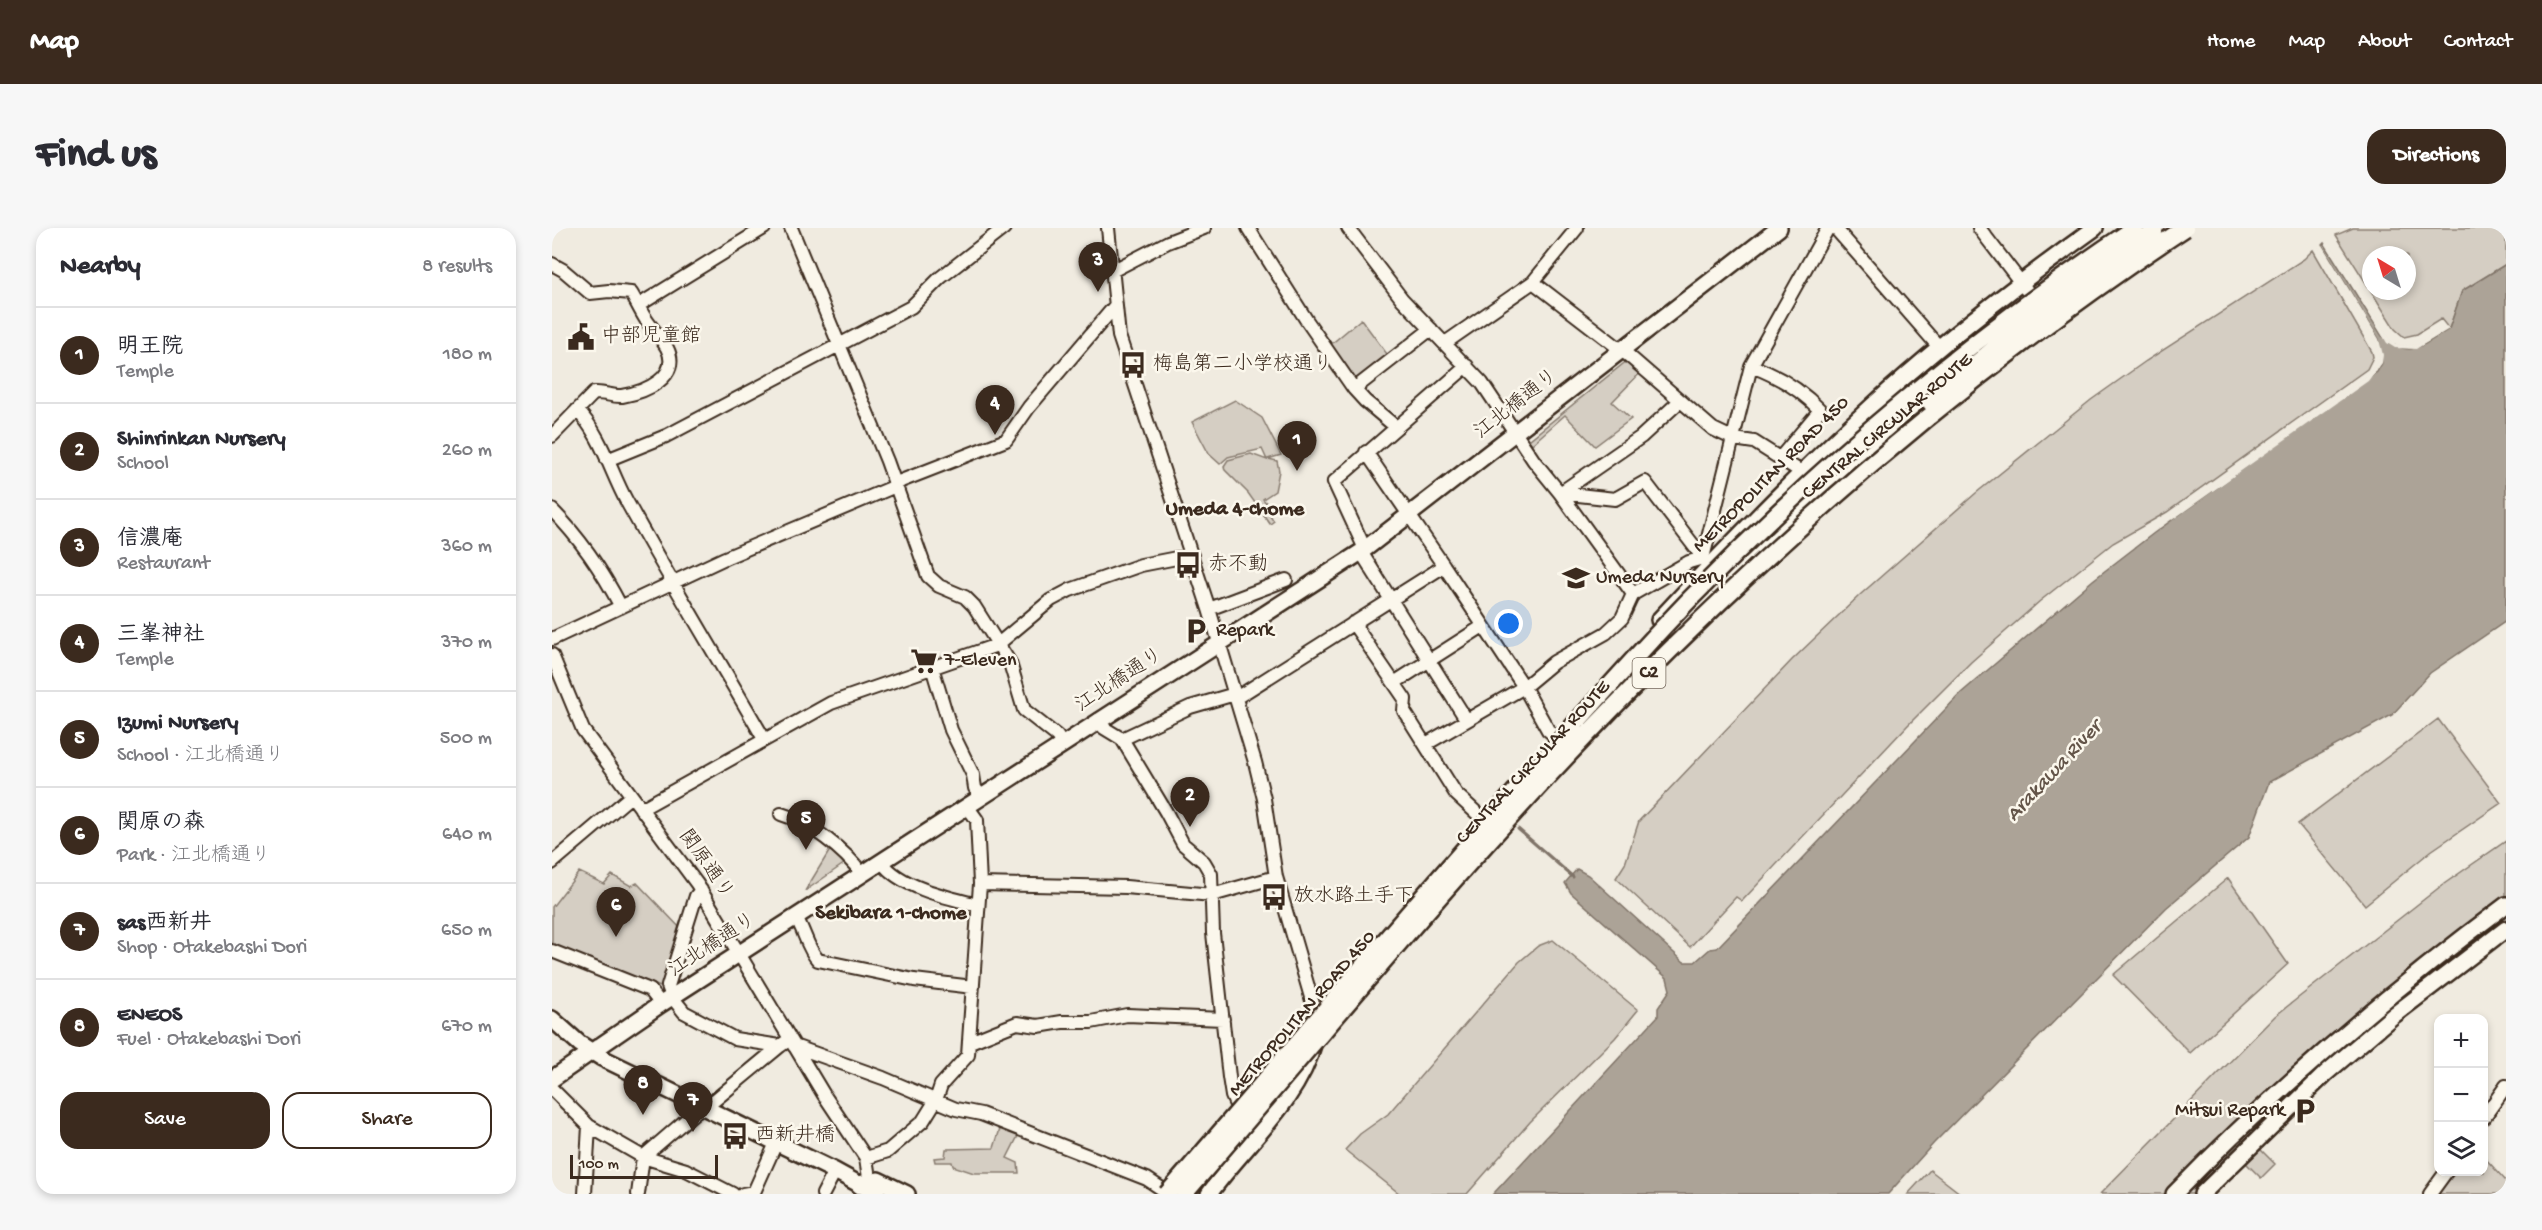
<!DOCTYPE html>
<meta charset="utf-8">
<style>
:root{--surface:#fff;--page:#f7f7f7;--text:#2b2b33;--muted:#7c7c81;--line:#e1e1e2;--accent:#3b2a1e}
body{margin:0;font-family:"Gochi Hand","Klee One",sans-serif;background:var(--page);color:var(--text)}
.controls{position:absolute;right:18px;bottom:18px;display:grid;overflow:hidden;border-radius:12px;box-shadow:0 3px 9px #0003}
.controls button{width:54px;height:54px;display:grid;place-items:center;padding:0;border:0;border-bottom:2px solid var(--line);background:var(--surface);color:var(--text);font:30px sans-serif}
.compass{position:absolute;left:1810px;top:18px;width:54px;height:54px;border-radius:50%;background:var(--surface);box-shadow:0 3px 9px #0003;rotate:322deg}
.scale{position:absolute;left:18px;bottom:15px;width:148px;box-sizing:border-box;padding-left:6px;border:3px solid #3b2a1e;border-top:0;font-size:16px;line-height:21px;white-space:nowrap;color:#3b2a1e;-webkit-text-stroke:4px #fbf7ec;paint-order:stroke}
.you{position:absolute;left:957px;top:396px;width:21px;height:21px;margin:-15px;border:4px solid #fff;border-radius:50%;background:#1a73e8;box-shadow:0 0 0 9px #1a73e833}
.badge{display:grid;place-items:center;width:39px;height:39px;border-radius:50%;background:var(--accent);color:#fff;font-size:20px;font-weight:700}
.pin{position:absolute;translate:-50% -50px;filter:drop-shadow(0 2px 3px #0008)}
.pin::after{content:'';position:absolute;top:32px;width:21px;height:18px;background:inherit;clip-path:polygon(0 0,100% 0,50% 100%)}
.list{margin:0;padding:0;list-style:none}
h2{display:flex;justify-content:space-between;align-items:center;height:78px;margin:0;padding:0 24px;font-size:26px}
h2 small{font-size:20px;font-weight:400;color:var(--muted)}
.list li{display:grid;grid-template-columns:39px 1fr auto;gap:18px;align-items:center;box-sizing:border-box;height:96px;padding:0 24px;border-top:2px solid var(--line)}
.list b{display:block;font-size:22px;white-space:nowrap}
.list p{margin:0;font-size:20px;white-space:nowrap;color:var(--muted)}
.list em{font-size:20px;font-style:normal;color:var(--muted)}
.actions{display:flex;gap:12px;padding:18px 24px}
.actions a{flex:1;padding:14px 0;border:2px solid var(--accent);border-radius:18px;text-align:center;font-size:21px;color:var(--accent)}
.actions .main{background:var(--accent);color:#fff}
.icon{flex:none;width:33px;height:33px;fill:none;stroke:currentColor;stroke-width:2;stroke-linecap:round;stroke-linejoin:round}
.map{position:relative;flex:none;width:1954px;height:966px;overflow:hidden;border-radius:18px}
header{display:flex;align-items:center;gap:36px;box-sizing:border-box;height:84px;padding:0 30px;background:var(--accent);color:#fff}
header strong{font-size:28px}
nav{display:flex;gap:33px;margin-inline-start:auto;font-size:21px}
.intro{display:flex;align-items:center;justify-content:space-between;box-sizing:border-box;height:144px;padding:0 36px}
h1{margin:0;font-size:42px}
.button{padding:15px 27px;border-radius:18px;background:var(--accent);color:#fff;font-size:21px;font-weight:700}
main{display:flex;gap:36px;padding:0 36px}
aside{flex:1;background:var(--surface);border-radius:18px;box-shadow:0 3px 9px #0003}
.map>svg:first-child{display:block}
</style>
<header>
<strong>Map</strong>
<nav><a>Home</a><a>Map</a><a>About</a><a>Contact</a></nav>
</header>
<div class="intro"><h1>Find us</h1><a class="button">Directions</a></div>
<main>
<aside>
<h2>Nearby<small>8 results</small></h2>
<ul class="list">
<li><span class="badge">1</span><div><b>明王院</b><p>Temple</p></div><em>180 m</em></li>
<li><span class="badge">2</span><div><b>Shinrinkan Nursery</b><p>School</p></div><em>260 m</em></li>
<li><span class="badge">3</span><div><b>信濃庵</b><p>Restaurant</p></div><em>360 m</em></li>
<li><span class="badge">4</span><div><b>三峯神社</b><p>Temple</p></div><em>370 m</em></li>
<li><span class="badge">5</span><div><b>Izumi Nursery</b><p>School · 江北橋通り</p></div><em>500 m</em></li>
<li><span class="badge">6</span><div><b>関原の森</b><p>Park · 江北橋通り</p></div><em>640 m</em></li>
<li><span class="badge">7</span><div><b>sas西新井</b><p>Shop · Otakebashi Dori</p></div><em>650 m</em></li>
<li><span class="badge">8</span><div><b>ENEOS</b><p>Fuel · Otakebashi Dori</p></div><em>670 m</em></li>
</ul>
<div class="actions"><a class="main">Save</a><a>Share</a></div>
</aside>
<div class="map">
<svg width="1954" height="966" viewBox="0 0 1954 966">
<rect width="100%" height="100%" fill="#f0ebe0"/>
<filter id="ink" filterUnits="userSpaceOnUse"><feTurbulence type="fractalNoise" baseFrequency=".0167" numOctaves="2"/><feDisplacementMap in="SourceGraphic" scale="12" xChannelSelector="R" yChannelSelector="G"/><feConvolveMatrix kernelMatrix="1 2 1 2 8 2 1 2 1" color-interpolation-filters="sRGB"/></filter>
<g filter="url(#ink)">
<!-- green -->
<path fill="#d5cec3" stroke="#887c70" stroke-width="1.5" d="M1801,0H1954V36L1910,63L1897,101L1889,91L1865,106L1852,109L1843,101L1819,63H1855V27H1819V63L1784,7Z
M1761,22L1820,124L1821,129L1815,141L1615,284L1561,315L1488,373L1419,434L1355,498L1190,673L1184,669L1138,719L1064,650L1073,636L1087,593L1240,432L1309,366L1424,265L1539,172L1594,133L1752,31Z
M809,91L838,130L803,155L777,118Z
M1076,132L1090,143L1060,174L1079,191L1043,218L1013,187L980,216L977,212Z
M683,172L710,190L729,227L716,231L725,233L727,243L723,263L711,271L715,276L714,281L722,293L718,296L696,265L673,242L672,238L676,232L699,226L715,232L710,221L676,229L668,236L657,226L640,194Z
M1886,491L1949,575L1879,623L1813,677L1746,596Z
M1954,613V668L1815,775L1690,886L1613,966H1548L1723,788L1889,658Z
M278,622L293,635L253,663Z
M27,644L52,656L60,647L79,658L85,655L130,702L111,760L0,716V679Z
M1676,650L1736,736L1638,825L1561,747Z
M1954,685V694L1644,966H1633L1727,873L1850,764Z
M1001,712L1086,782L1063,810L978,894L915,966H848L793,922L808,906L836,886L967,734L986,718Z
M449,898L467,906L455,930L466,935L467,945H422L401,938L400,934H383L382,930L393,929L394,921L442,920Z
M1705,918L1723,936L1709,950L1691,932Z
M1932,929L1954,953V966H1885L1904,944H1932Z
M1378,942L1409,966H1356Z"/>
<!-- water -->
<path fill="#aca397" stroke="#7f7367" stroke-width="1.5" d="M1772,15L1830,108C1857,133 1871,117 1897,101L1910,63L1954,36V393L1878,445L1840,487L1717,554L1697,609L1614,680L1382,915L1336,966H941L1106,788V780L1118,762L1115,750L1019,665L1013,655L1025,641L1036,647L1132,734H1143L1158,721L1165,720L1409,465L1541,352L1602,305L1825,144L1830,135L1827,111L1770,17Z"/>
<!-- pier -->
<path fill="#f0ebe0" d="M1776,13L1838,113L1844,117L1863,118L1895,98L1897,101L1864,121L1843,120L1835,115L1774,15Z
M1770,17L1827,111L1831,127L1830,135L1816,153L1620,292L1619,289L1814,150L1827,134L1828,128L1824,112L1767,18Z"/>
<g fill="none" stroke-linecap="round" stroke-linejoin="round">
<!-- stream -->
<path stroke="#7f7367" stroke-width="3" d="M966,601L1021,649"/>
<defs>
<path id="minor" d="M239,0L335,233L376,348L387,358L413,369L422,378L458,435L472,482L505,508L510,516
M556,0L567,108L657,381L703,534L712,571L724,649L763,783
M696,0L755,93L802,161L813,173L844,199
M796,0L850,71L930,155L982,233L1008,265L1063,271L1093,254L1155,335
M1283,0L1387,119
M1427,0L1486,77
M0,36L11,42L38,65L57,63L79,65C84,73 88,82 93,90C99,100 109,109 115,120C130,149 93,164 70,168C61,169 52,164 42,165L0,208
M560,43L616,14L652,0
M981,54L1077,128L1161,201L1182,211L1202,214L1251,245
M87,77L212,0
M893,115L981,54L1025,0
M1199,138C1227,148 1248,161 1268,182L1228,230
M802,161L879,101
M25,182C50,208 58,243 75,274C119,354 167,432 212,511
M55,232L114,208L359,79L388,50L452,0
M0,282C29,311 50,342 69,379
M813,321L782,254L915,138
M809,324L914,491
M892,338L972,459L996,502L1003,508
M1081,366L1008,265L1089,209L1128,173
M657,381L734,352
M801,395L853,471L852,483L904,566L930,590
M0,411L173,330L339,260L349,253L454,212L477,179L563,78
M0,427L31,502L145,656L272,867L314,930
M380,439L399,502L421,547L423,560L429,568
M842,455L931,398
M684,470L892,338L814,224
M546,492L552,500L570,511L614,584L631,616L652,634L659,646L661,705L677,849L680,868L684,877
M570,511L638,479L683,466
M874,516L972,459L1002,434L1054,405L1070,390L1081,366L1137,334L1151,330L1199,138L1276,0
M89,581L279,475L445,417L499,372L518,362L589,337L640,327
M229,586C257,594 293,622 310,646
M330,634C347,659 397,670 426,677
M0,635L79,568
M428,656L574,659L660,667L724,649
M149,662L144,668L116,758L120,769L132,784L183,811L228,818L238,811
M244,689C253,704 255,720 266,732L362,752L421,759
M0,723L98,762L109,776
M418,814L465,795L486,798L510,794H539L575,787L671,791
M242,818L331,850L404,881L429,886L595,951L610,961
M0,861L37,898L91,929L134,942L181,966
M152,881L228,818
M1932,889L1954,858
M319,963L314,930L336,923L371,893L384,872L389,857L416,827L428,656L425,592L415,578
M33,966L37,898
M86,966L91,929L149,879
M191,966L202,964L224,915
M271,966L283,943
M1878,966L1894,944"/>
<path id="major" d="M1107,392C1175,319 1245,247 1319,179C1389,114 1465,56 1543,0
M1092,438C1192,331 1296,229 1410,137
M0,791L28,816L50,830L283,943L325,966
M0,851L109,776L809,324L1227,0
M308,958L306,956L326,952L355,966
M657,966C692,917 746,874 762,814
M1622,966C1725,860 1836,765 1954,677
M1650,966L1773,846L1842,787L1954,701"/>
</defs>
<!-- minor casing -->
<use href="#minor" stroke="#3b2a1e" stroke-width="16"/>
<!-- major casing -->
<use href="#major" stroke="#3b2a1e" stroke-width="20"/>
<!-- minor -->
<use href="#minor" stroke="#fbf7ec" stroke-width="12"/>
<!-- major -->
<use href="#major" stroke="#fbf7ec" stroke-width="15"/>
<defs>
<path id="highway-bridge" d="M1379,175C1448,111 1525,57 1602,4
M615,966C733,830 848,693 967,559C1024,495 1080,431 1139,370C1273,233 1423,106 1583,0
M632,966C736,846 837,723 944,605C1148,378 1378,168 1633,0"/>
</defs>
<!-- highway-bridge casing -->
<use href="#highway-bridge" stroke="#3b2a1e" stroke-width="21" stroke-linecap="butt"/>
<!-- highway-bridge -->
<use href="#highway-bridge" stroke="#fbf7ec" stroke-width="16"/>
</g>
</g>
<!-- icons -->
<defs>
<symbol id="civic-bare" viewBox="-9 -9 18 18"><path d="M-.6-6.5H3V-4.5H.6V-3L4-1V1h2V6H-6V1h2V-1L-.6-3ZM-1.2 2.5V6h2.4V2.5Z" fill="#3b2a1e" stroke="#fbf7ec" stroke-width="2.5" paint-order="stroke"/></symbol>
<symbol id="bus-bare" viewBox="-9 -9 18 18"><path d="M-5-6H5V4H4V6H2V4H-2V6H-4V4H-5ZM-3.5-4V0h7V-4ZM-3.5 1.2v1.5H-2V1.2ZM2 1.2v1.5H3.5V1.2Z" fill="#3b2a1e" stroke="#fbf7ec" stroke-width="2.5" paint-order="stroke"/></symbol>
<symbol id="school-bare" viewBox="-9 -9 18 18"><path d="M0-5L7-2L0 1L-7-2ZM-4 1L0 2.5L4 1V4Q0 6-4 4Z" fill="#3b2a1e" stroke="#fbf7ec" stroke-width="2.5" paint-order="stroke"/></symbol>
<symbol id="parking-bare" viewBox="-9 -9 18 18"><path d="M-3.5-5.5H1a3.5 3.5 0 0 1 0 7H-1V5.5H-3.5ZM-1-3.4V-.6H.8a1.4 1.4 0 0 0 0-2.8Z" fill="#3b2a1e" stroke="#fbf7ec" stroke-width="2.5" paint-order="stroke"/></symbol>
<symbol id="supermarket-bare" viewBox="-9 -9 18 18"><path d="M-6-5.5h2.5l.6 2H6L4.5 2H-2.5L-4.4-4H-6ZM-1.5 3.2a1.3 1.3 0 1 0 .1 0ZM3 3.2a1.3 1.3 0 1 0 .1 0Z" fill="#3b2a1e" stroke="#fbf7ec" stroke-width="2.5" paint-order="stroke"/></symbol>
</defs>
<g fill-rule="evenodd">
<use href="#civic-bare" x="10" y="90" width="38" height="38"/>
<use href="#bus-bare" x="562" y="118" width="38" height="38"/>
<use href="#bus-bare" x="617" y="318" width="38" height="38"/>
<use href="#school-bare" x="1005" y="331" width="38" height="38"/>
<use href="#parking-bare" x="625" y="384" width="38" height="38"/>
<use href="#supermarket-bare" x="353" y="414" width="38" height="38"/>
<use href="#bus-bare" x="703" y="650" width="38" height="38"/>
<use href="#parking-bare" x="1734" y="864" width="38" height="38"/>
<use href="#bus-bare" x="164" y="889" width="38" height="38"/>
</g>
<g text-anchor="middle" dominant-baseline="central" stroke-width="5" stroke-linejoin="round" paint-order="stroke">
<!-- shield labels -->
<rect fill="#fbf7ec" stroke="#75685c" stroke-width="1.5" x="1080.5" y="430" width="33" height="30" rx="4.5"/>
<g font-size="18" font-weight="bold" fill="#3b2a1e">
<text x="1097" y="445">C2</text>
</g>
<!-- poi labels -->
<g font-size="20" fill="#3b2a1e" stroke="#fbf7ec" text-anchor="start">
<text x="49" y="109">中部児童館</text>
<text x="601" y="137">梅島第二小学校通り</text>
<text x="656" y="337">赤不動</text>
<text x="1044" y="350">Umeda Nursery</text>
<text x="664" y="403">Repark</text>
<text x="392" y="433">7-Eleven</text>
<text x="742" y="669">放水路土手下</text>
<text x="1733" y="883" text-anchor="end">Mitsui Repark</text>
<text x="203" y="908">西新井橋</text>
</g>
<!-- street labels -->
<g font-size="20" fill="#3b2a1e" stroke="#fbf7ec">
<text transform="translate(965 177) rotate(-38)">江北橋通り</text>
<text transform="translate(1336 199) rotate(-40)">CENTRAL CIRCULAR ROUTE</text>
<text transform="translate(1220 247) rotate(-45)">METROPOLITAN ROAD 450</text>
<text transform="translate(568 453) rotate(-33)">江北橋通り</text>
<text transform="translate(982 535) rotate(-47)">CENTRAL CIRCULAR ROUTE</text>
<text transform="translate(153 637) rotate(55)">関原通り</text>
<text transform="translate(161 718) rotate(-33)">江北橋通り</text>
<text transform="translate(751 786) rotate(-49)">METROPOLITAN ROAD 450</text>
</g>
<!-- neighbourhood labels -->
<g font-size="21" font-weight="bold" fill="#3b2a1e" stroke="#fbf7ec">
<text x="683" y="282">Umeda 4-chome</text>
<text x="339" y="686">Sekibara 1-chome</text>
</g>
<!-- water labels -->
<g font-size="21" font-style="italic" fill="#635448" stroke="#fbf7ec">
<text transform="translate(1503 544) rotate(-47)">Arakawa River</text>
</g>
</g>
</svg>
<div class="controls">
<button>+</button>
<button>−</button>
<button><svg class="icon" aria-label="layers" viewBox="0 0 24 24"><path d="M12 4l9 5-9 5-9-5zM3 14l9 5 9-5"/></svg></button>
</div>
<svg class="compass" viewBox="-18 -18 36 36"><path d="M0-13l5 13h-10z" fill="#e53935"/><path d="M0 13l5-13h-10z" fill="#7c7c81"/></svg>
<div class="scale">100 m</div>
<div class="you"></div>
<div class="pin badge" style="left:745px;top:243px">1</div>
<div class="pin badge" style="left:638px;top:599px">2</div>
<div class="pin badge" style="left:546px;top:64px">3</div>
<div class="pin badge" style="left:443px;top:207px">4</div>
<div class="pin badge" style="left:254px;top:622px">5</div>
<div class="pin badge" style="left:64px;top:709px">6</div>
<div class="pin badge" style="left:141px;top:904px">7</div>
<div class="pin badge" style="left:91px;top:887px">8</div>
</div>
</main>
